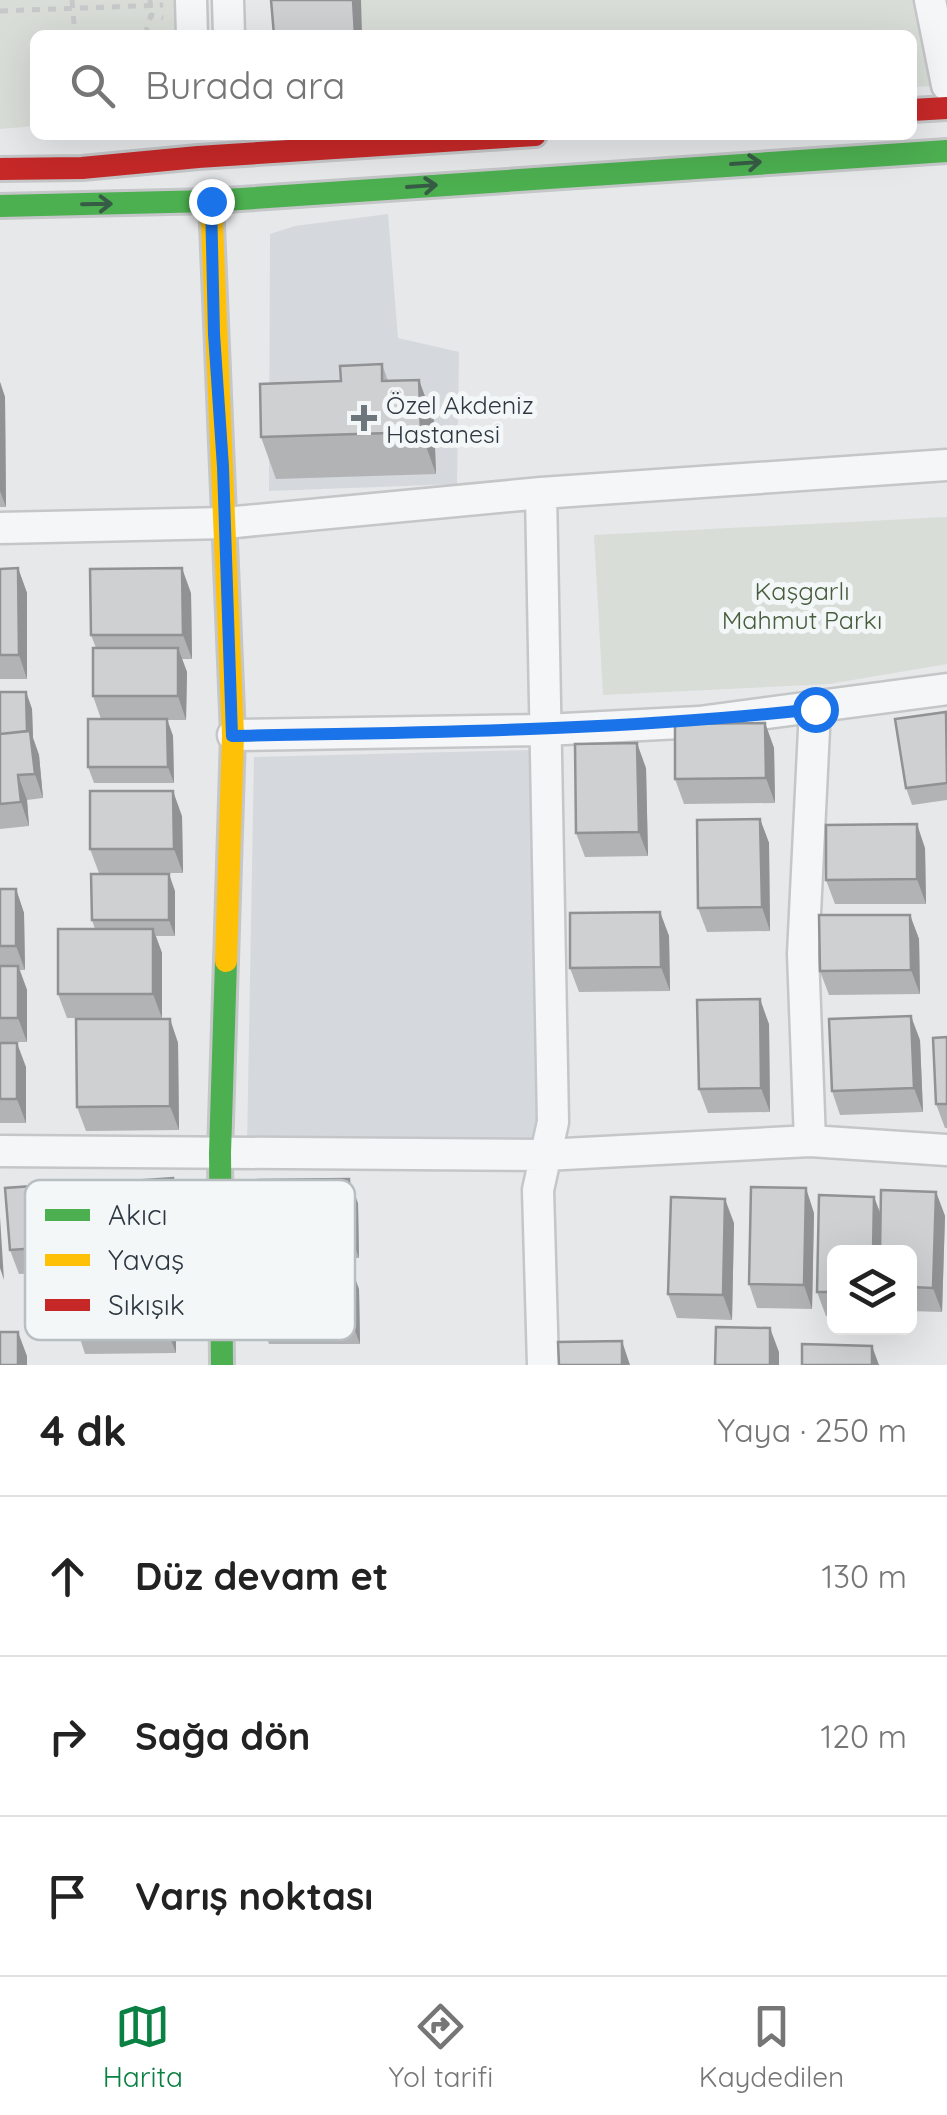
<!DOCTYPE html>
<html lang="tr">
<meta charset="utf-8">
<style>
:root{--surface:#fff;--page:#f6f6f6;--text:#222;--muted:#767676;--line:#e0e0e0;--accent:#0b8043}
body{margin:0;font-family:Quicksand,sans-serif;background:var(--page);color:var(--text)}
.controls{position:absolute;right:30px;bottom:30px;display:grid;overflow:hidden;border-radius:15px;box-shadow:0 10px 40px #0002}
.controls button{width:90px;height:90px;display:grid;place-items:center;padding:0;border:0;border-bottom:2px solid var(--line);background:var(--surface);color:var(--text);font:50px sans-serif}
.stop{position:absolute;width:30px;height:30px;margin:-22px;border:8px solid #1a73e8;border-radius:50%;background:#fff}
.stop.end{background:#1a73e8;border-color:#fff;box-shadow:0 2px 10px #0008}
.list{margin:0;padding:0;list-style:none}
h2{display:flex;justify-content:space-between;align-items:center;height:130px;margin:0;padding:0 40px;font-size:42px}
h2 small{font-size:32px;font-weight:400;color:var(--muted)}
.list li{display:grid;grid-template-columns:65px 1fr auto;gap:30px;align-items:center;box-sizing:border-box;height:160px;padding:0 40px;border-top:2px solid var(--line)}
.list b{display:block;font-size:38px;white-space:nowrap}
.list em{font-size:32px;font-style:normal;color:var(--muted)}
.icon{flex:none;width:55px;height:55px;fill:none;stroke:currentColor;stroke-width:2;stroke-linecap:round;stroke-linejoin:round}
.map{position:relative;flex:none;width:947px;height:1365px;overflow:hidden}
.search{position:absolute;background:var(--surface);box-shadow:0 10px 40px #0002;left:30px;right:30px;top:30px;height:110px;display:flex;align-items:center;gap:25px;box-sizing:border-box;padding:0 35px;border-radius:15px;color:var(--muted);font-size:38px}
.sheet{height:610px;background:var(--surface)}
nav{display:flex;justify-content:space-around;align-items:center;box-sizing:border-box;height:140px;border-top:2px solid var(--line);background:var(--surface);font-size:28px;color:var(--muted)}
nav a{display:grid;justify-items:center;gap:5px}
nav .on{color:var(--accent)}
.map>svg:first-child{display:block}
</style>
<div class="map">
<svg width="947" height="1365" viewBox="0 0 947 1365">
<rect width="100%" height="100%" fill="#e6e8ea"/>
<!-- built -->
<path fill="#d5d8dd" d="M388,214L398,338L459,352L457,484L269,491L270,234L295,226Z
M531,750L539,1147H247L254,757Z"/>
<!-- green -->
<path fill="#d8ddd7" d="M0,0H183L182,35H35V126L0,129Z
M277,0H914L932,86L912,87V35H276Z
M947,517V664L829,684L603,695L594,535Z"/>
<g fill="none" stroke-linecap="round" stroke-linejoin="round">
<defs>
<path id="street" d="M191,0L192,35
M228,0L229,35
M930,0L947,85
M541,493L553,1122L538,1190L543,1365
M0,528L225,523L541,493L947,465
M233,735L545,730L699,722L947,689
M810,1141L803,954L815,709
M0,1151L545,1155L810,1141L947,1150"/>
<path id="fast" d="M0,206L211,201L947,151
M222,1365L220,1153L226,961"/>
<path id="slow" d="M211,201L233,735L226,961"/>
<path id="jam" d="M912,110L947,108
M0,169L82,168L198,157L535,135"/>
</defs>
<!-- street casing -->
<use href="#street" stroke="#c4c6c8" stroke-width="35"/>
<!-- fast casing -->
<use href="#fast" stroke="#c4c6c8" stroke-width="28"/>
<!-- slow casing -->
<use href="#slow" stroke="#c4c6c8" stroke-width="28"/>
<!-- jam casing -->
<use href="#jam" stroke="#c4c6c8" stroke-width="28"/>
<!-- path -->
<path stroke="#c6c8ca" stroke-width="5" stroke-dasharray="8 8" stroke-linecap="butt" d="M72,0L75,35
M150,0L151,15
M0,11L163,5
M145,35L151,15L163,18"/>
<!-- street -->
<use href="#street" stroke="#f5f6f7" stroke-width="30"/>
<!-- fast -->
<use href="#fast" stroke="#4caf50" stroke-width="22"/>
<!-- slow -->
<use href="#slow" stroke="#ffc107" stroke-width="22"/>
<!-- jam -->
<use href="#jam" stroke="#c62828" stroke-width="22"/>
</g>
<!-- wall -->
<path fill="#b1b3b5" d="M382,364L388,381L419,380L434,421L436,474L276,479L261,437L341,381Z
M0,382L5,397L6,507H0Z
M18,568L27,593V679H0V569Z
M191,593L192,659H182L187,672L186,720H167L173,736L174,783H94L88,767L101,719L93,696L96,648L91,635Z
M0,692H26L32,709L33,738L39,755L43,798L27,800L29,826L0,829Z
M947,715V800L912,805L906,788Z
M765,723L774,748L775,803L684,804L675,779Z
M646,768L648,856L585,857L576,833Z
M182,816L183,873H99L90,849Z
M760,819L769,843L770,931L707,932L698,908Z
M925,848L926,904H835L826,880Z
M0,889H16L24,913L25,970H20L27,990V1042H0Z
M175,891V936H156L162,953V1018H67L58,994L95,929L92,920Z
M660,912L669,936L670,991L579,992L570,968Z
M910,915L919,939L920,994L829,995L820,971Z
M170,1019L178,1043L179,1130L86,1131L77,1107Z
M769,1024L770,1112L708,1113L699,1089Z
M947,1037V1128H945L936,1104Z
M920,1040L923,1112L840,1115L832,1091Z
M0,1043L26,1067V1123H0Z
M75,1183L84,1207L89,1270L19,1274L10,1250Z
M881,1190L936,1192L945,1216L942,1312L910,1311V1252H834V1316H826L817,1292L819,1195L874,1197L881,1215Z
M182,1203L187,1265L117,1270L108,1246Z
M358,1203L359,1258L268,1259L259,1235Z
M814,1213L812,1309L757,1308L749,1284Z
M734,1223L732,1320L677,1318L668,1294Z
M167,1274L176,1298V1353L85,1354L77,1329Z
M359,1289L360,1344H269L260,1320Z"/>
<!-- shaded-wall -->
<path fill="#909293" d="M353,0H361L362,35H355Z
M419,380L434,421L436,474L421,432Z
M0,382L5,397L6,507L0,491Z
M18,568L27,593V679L19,655Z
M182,568L191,593L192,659L183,635Z
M178,648L187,672L186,720L178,696Z
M26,692L32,709L33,738L39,755L43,798L35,774L27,735Z
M167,719L173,736L174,783L168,767Z
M765,723L774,748L775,803L766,778Z
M637,743L646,768L648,856L639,832Z
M18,775L27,800L29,826L21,802Z
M173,791L182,816L183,873L174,849Z
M760,819L769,843L770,931L762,907Z
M917,824L925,848L926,904L917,879Z
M169,874L175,891V936L169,920Z
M16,889L24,913L25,970L16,946Z
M660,912L669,936L670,991L661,967Z
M910,915L919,939L920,994L911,970Z
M153,929L162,953V1018L153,994Z
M18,966L27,990V1042L18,1018Z
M760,999L769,1024L770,1112L761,1088Z
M911,1016L920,1040L923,1112L914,1088Z
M170,1019L178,1043L179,1130L170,1106Z
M17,1043L26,1067V1123L17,1099Z
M173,1178L182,1203L187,1265L178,1241Z
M349,1179L358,1203L359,1258L350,1234Z
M75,1183L84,1207L89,1270L80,1245Z
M806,1188L814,1213L812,1309L804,1285Z
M936,1192L945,1216L942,1312L933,1288Z
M874,1197L883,1221L882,1252H873Z
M725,1199L734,1223L732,1320L723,1295Z
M0,1217L4,1280L0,1268Z
M350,1264L359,1289L360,1344L351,1320Z
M167,1274L176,1298V1353L167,1329Z
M770,1328L779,1352V1365H770Z
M18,1332L27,1356V1365H18Z
M622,1341L630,1365H622Z
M872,1346L879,1365H872Z"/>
<!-- building -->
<path fill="#ced0d2" stroke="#909293" stroke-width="2.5" d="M271,0H353L355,35H274Z
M382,364V381L419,380L421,432L261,437L260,384L341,381L340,366Z
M18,568L19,655H0V569Z
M182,568L183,635H91L90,569Z
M93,648H178V696H93Z
M0,692H26L27,731L0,734Z
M946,712L947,783L906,788L895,719Z
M88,719H167L168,767H88Z
M765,723L766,778L675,779V724Z
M30,731L35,774L18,775L21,802L0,804V734Z
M637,743L639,832L576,833L575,744Z
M90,791H173L174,849H90Z
M760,819L762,907L698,908L697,820Z
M917,824V879L826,880V825Z
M91,874H169V920H92Z
M0,889H16V946H0Z
M660,912L661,967L570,968V913Z
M819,915H910L911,970L820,971Z
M58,929H153V994H58Z
M0,966H18V1018H0Z
M760,999L761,1088L699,1089L697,1000Z
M911,1016L914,1088L832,1091L829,1019Z
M76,1019H170V1106L77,1107Z
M947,1037V1104H936L933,1038Z
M0,1043H17V1099H0Z
M173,1178L178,1241L108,1246L103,1183Z
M349,1179L350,1234L259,1235L258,1180Z
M75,1183L80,1245L10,1250L5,1188Z
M751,1187L806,1188L804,1285L749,1284Z
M881,1190L936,1192L933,1288L910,1287V1252H880Z
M819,1195L874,1197L873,1252H834V1292H817Z
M671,1197L725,1199L723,1295L668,1294Z
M716,1327L770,1328V1365H715Z
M0,1332H18V1365H0Z
M622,1341V1365H559L558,1342Z
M802,1344L872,1346V1365H802Z"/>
<!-- one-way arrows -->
<defs><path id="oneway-shaft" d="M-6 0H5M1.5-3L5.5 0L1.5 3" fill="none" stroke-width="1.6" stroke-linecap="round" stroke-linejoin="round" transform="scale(2.5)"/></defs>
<g stroke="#375c46">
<use href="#oneway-shaft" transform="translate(746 163) rotate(-4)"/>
<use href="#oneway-shaft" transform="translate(422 186) rotate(-4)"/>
<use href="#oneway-shaft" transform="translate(97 204) rotate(-1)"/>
</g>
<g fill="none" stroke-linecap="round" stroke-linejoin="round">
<!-- route -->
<path stroke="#1a73e8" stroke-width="12" d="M211,201L214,334L223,467L232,736C427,732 621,731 815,709"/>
</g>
<!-- markers -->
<path fill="#6e767d" stroke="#f4f7f8" stroke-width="4" d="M359 403h10v10h10v10h-10v10h-10v-10h-10v-10h10z"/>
<g text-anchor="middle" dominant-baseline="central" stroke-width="10" stroke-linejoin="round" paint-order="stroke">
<!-- poi labels -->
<g font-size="25" fill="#2e3842" stroke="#f4f7f8" text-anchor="start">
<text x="386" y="404">Özel Akdeniz<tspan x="386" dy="29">Hastanesi</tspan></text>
</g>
<!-- park labels -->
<g font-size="25" fill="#475c3c" stroke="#f4f7f8">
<text x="802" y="590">Kaşgarlı<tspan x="802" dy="29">Mahmut Parkı</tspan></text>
</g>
</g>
<!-- legend -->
<rect x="25" y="1180" width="330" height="160" rx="15" fill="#f4f7f8" stroke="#b9bec1" stroke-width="2.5"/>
<rect x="45" y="1209" width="45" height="12" fill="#4caf50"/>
<rect x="45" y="1254" width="45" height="12" fill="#ffc107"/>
<rect x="45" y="1299" width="45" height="12" fill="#c62828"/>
<g font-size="28" fill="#2e3842">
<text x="108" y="1225">Akıcı</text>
<text x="108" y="1270">Yavaş</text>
<text x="108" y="1315">Sıkışık</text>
</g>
</svg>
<div class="controls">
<button><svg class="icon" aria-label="layers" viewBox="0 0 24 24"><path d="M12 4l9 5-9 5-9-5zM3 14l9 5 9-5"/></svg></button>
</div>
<div class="stop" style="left:815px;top:709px"></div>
<div class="stop end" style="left:211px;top:201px"></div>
<div class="search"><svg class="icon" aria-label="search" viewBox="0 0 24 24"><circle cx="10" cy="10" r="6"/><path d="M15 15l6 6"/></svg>Burada ara</div>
</div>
<section class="sheet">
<h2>4 dk<small>Yaya · 250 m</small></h2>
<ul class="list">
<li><svg class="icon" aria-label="ahead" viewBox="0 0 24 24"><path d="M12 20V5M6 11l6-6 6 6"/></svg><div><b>Düz devam et</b></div><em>130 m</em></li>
<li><svg class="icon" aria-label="right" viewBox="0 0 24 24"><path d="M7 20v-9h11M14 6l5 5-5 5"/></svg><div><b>Sağa dön</b></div><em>120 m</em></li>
<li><svg class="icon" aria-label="arrive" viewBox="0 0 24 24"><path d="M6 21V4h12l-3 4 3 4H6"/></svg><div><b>Varış noktası</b></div></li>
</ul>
</section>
<nav>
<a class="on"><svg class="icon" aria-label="map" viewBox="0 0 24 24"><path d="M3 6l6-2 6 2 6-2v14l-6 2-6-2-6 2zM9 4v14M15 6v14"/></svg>Harita</a>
<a><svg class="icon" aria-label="directions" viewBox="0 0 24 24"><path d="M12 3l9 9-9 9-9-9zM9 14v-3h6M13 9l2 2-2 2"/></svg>Yol tarifi</a>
<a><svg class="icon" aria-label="saved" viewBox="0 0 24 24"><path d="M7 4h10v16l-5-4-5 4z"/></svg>Kaydedilen</a>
</nav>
